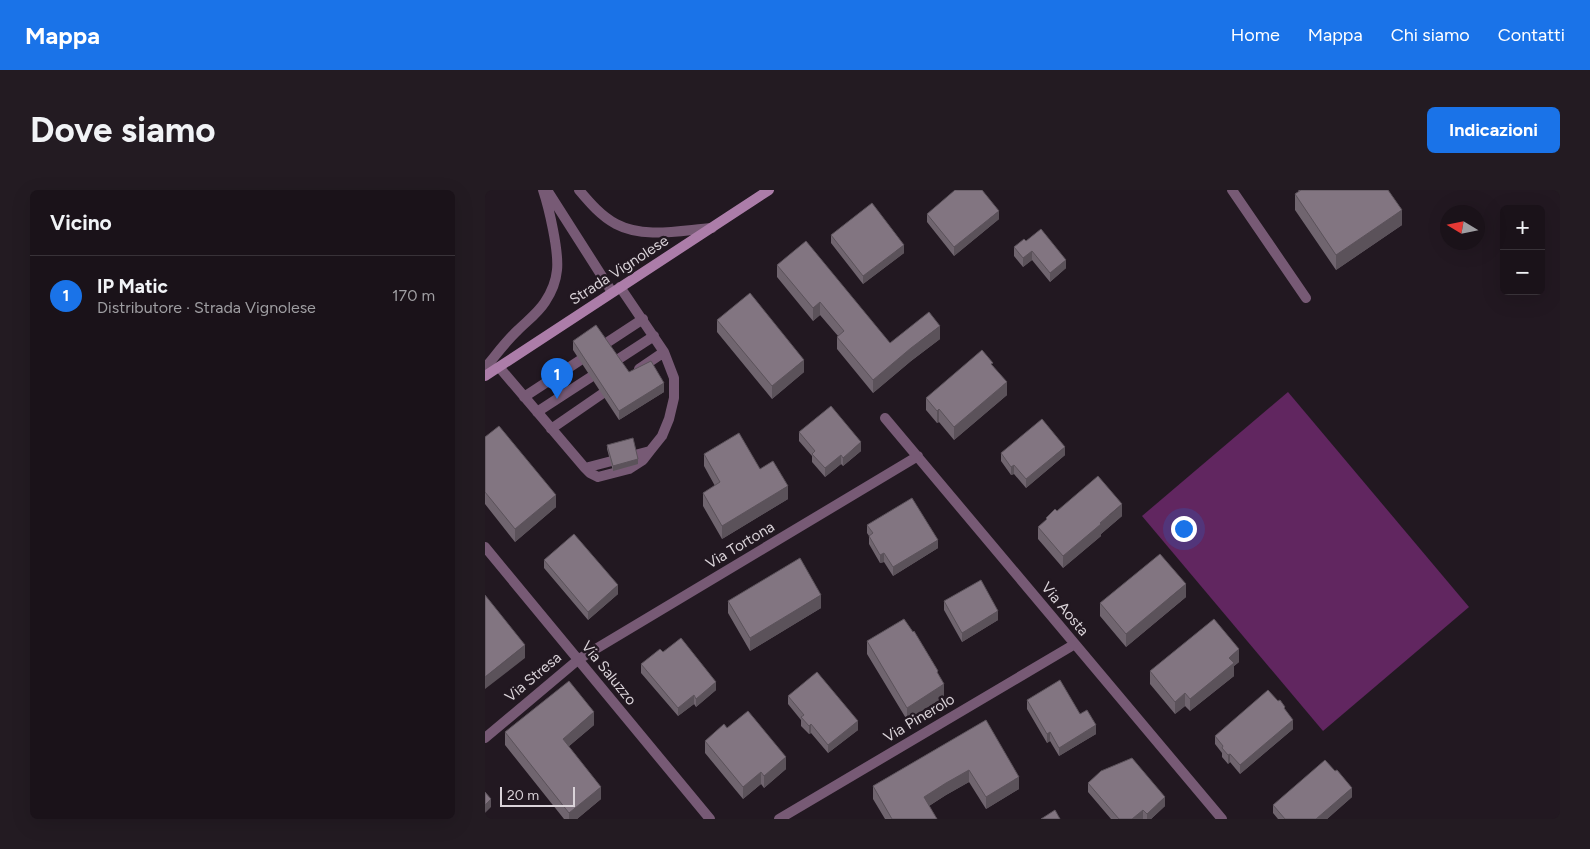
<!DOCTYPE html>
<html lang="it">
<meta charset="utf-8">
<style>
:root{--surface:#1a1219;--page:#231b22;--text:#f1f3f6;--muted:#9f9ea2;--line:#383238;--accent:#1a73e8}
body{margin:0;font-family:Figtree,sans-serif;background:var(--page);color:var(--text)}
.controls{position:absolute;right:15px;top:15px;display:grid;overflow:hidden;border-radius:8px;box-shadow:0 5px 20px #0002}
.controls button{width:45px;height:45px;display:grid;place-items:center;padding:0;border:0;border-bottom:1px solid var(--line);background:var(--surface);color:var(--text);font:25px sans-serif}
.compass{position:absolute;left:955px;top:15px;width:45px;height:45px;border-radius:50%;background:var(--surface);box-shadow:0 5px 20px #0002;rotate:280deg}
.scale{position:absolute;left:15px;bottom:12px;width:75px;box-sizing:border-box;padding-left:5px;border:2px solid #dad3d9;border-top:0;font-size:14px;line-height:18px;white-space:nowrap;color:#dad3d9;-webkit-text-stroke:4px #221821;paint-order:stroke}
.you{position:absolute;left:698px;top:338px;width:18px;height:18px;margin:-12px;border:4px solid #fff;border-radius:50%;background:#1a73e8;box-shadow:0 0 0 8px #1a73e833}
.badge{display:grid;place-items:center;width:32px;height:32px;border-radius:50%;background:var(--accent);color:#fff;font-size:16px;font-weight:700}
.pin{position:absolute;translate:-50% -41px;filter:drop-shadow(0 1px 2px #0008)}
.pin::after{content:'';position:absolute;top:26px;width:18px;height:15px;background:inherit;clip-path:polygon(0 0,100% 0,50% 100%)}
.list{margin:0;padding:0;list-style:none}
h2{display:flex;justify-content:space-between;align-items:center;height:65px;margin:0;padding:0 20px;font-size:21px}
h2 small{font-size:16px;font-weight:400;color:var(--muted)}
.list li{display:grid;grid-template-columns:32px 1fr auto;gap:15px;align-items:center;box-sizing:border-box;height:80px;padding:0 20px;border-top:1px solid var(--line)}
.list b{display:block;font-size:19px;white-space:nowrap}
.list p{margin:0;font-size:16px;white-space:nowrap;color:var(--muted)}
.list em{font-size:16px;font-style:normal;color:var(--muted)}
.map{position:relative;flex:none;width:1075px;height:629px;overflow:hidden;border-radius:8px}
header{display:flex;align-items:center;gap:30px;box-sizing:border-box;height:70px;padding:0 25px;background:var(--accent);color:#fff}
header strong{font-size:24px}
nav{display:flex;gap:28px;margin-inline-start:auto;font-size:18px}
.intro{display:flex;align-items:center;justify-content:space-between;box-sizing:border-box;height:120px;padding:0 30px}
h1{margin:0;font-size:35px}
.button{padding:12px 22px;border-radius:8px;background:var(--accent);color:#fff;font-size:18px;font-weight:700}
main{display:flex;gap:30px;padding:0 30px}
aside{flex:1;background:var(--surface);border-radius:8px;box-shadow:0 5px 20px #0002}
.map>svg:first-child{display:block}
</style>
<header>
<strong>Mappa</strong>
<nav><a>Home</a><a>Mappa</a><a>Chi siamo</a><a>Contatti</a></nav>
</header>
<div class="intro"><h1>Dove siamo</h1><a class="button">Indicazioni</a></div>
<main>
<aside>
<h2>Vicino<small></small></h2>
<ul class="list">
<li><span class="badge">1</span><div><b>IP Matic</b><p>Distributore · Strada Vignolese</p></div><em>170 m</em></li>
</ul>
</aside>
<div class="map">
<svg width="1075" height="629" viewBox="0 0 1075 629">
<rect width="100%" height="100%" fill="#221821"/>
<!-- green -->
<path fill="#612660" d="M803,202L984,417L838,541L657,326Z"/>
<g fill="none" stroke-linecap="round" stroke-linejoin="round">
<!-- lane -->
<path stroke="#775a75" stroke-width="10" d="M747,0L821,108
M135,97L179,162L154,179
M14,177L100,278L165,261L177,246L184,229L189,208V188L179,162
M39,207L158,129
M52,222L169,146
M66,239L127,197
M100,278L105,283L113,287L144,279L158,270L165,261"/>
<!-- street -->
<path stroke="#775a75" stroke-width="10" d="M62,0L127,102
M94,0C105,13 116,26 131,34C159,49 197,40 227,38
M0,178C11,165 21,151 33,140C42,131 53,123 60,112C66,103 71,91 72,80C74,61 64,18 58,0
M400,228L737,629
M0,357L225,629
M0,548L94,469L433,266
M294,629L590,454"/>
<!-- secondary -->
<path stroke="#ac7da9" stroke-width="10" d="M0,186L284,0"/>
</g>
<!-- wall -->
<path fill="#70656f" d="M813,0H903L917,35L851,80L810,20V4L814,1Z
M442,24L514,29L469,66L442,32Z
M346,45L419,63L378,94L346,53Z
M541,51L581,78L565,92L547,70L538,77L529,66V57Z
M292,75L405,153L455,149L426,171L388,203L352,159V147L353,146L335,125L328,131L292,87Z
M232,130L319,182L287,209L232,142Z
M88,151L144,182L179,202L134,230L88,160Z
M508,176L522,205L469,250L454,232L452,233L441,220V208Z
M314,242L376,261L358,276L356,274L340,287L327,272V266L314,251Z
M0,247L71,317L30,352L0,314Z
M122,255L153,274L128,281L122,259Z
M516,263L580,265L541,298L529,284L526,285L516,271Z
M219,264L275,279L303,309L237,349L218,316V303L230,296L219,276Z
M572,321L637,326L616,344V346L578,378L553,349V337L561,331V328Z
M382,335L453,358L408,386L399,372L395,373L384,354V346L382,343Z
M59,370L133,404L103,430L59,378Z
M701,407L641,457L615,426V413Z
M243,411L336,418L265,461L243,423Z
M459,411L513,430L477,452L459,420Z
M428,442L453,484L459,507L422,530L382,464V451Z
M178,462L231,500L211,517L209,514L193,526L156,483V474Z
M754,472L749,476V486L705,521L700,516L690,524L665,494V481Z
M303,506L373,540L343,563L326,543L324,544L316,536V530L303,514Z
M542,510L595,524L611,544L574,566L565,551L562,553L542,519Z
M800,520L808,539L755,584L745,572L743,574L737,567V563L730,554V546Z
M501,530L534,599L501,619L484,592L461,605L444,616L452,629H400L388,609V596Z
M109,535L83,557L116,609L92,629H79L20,555V542Z
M242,538L301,579L279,598L276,594L258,609L220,563V551Z
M603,593L680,616L666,629H626L603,602Z
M867,607L842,629H793L788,623V615Z"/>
<!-- shaded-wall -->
<path fill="#5b525a" d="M917,20V35L851,80V65Z
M514,21V29L469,66V57Z
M419,55V63L378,94V86Z
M547,61V70L538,77V68Z
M581,70V78L565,92V83Z
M335,112V125L328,131V118Z
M455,136V149L426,171L388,203V190L426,158Z
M319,170V182L287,209V196Z
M522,192V205L469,250V237Z
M179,193V202L134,230V221Z
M454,219V232L452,233V221Z
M376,252V261L358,276V268Z
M580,257V265L541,298V289Z
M356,265V274L340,287V278Z
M153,269V274L128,281V276Z
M529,275V284L526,285V277Z
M303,296V309L237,349V336Z
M71,305V317L30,352V339Z
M637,314V326L616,344V346L578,378V366Z
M453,350V358L408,386V377Z
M399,363V372L395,373V365Z
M701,394V407L641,457V444Z
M133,395V404L103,430V422Z
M336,405V418L265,461V448Z
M513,421V430L477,452V443Z
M40,455V468L0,499V487Z
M754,459V472L749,476V486L705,521V509L744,468Z
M231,492V500L211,517V509Z
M459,494V507L422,530V518Z
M700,503V516L690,524V512Z
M209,505V514L193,526V518Z
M109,522V535L78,561V549Z
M808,530V539L755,584V575Z
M373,531V540L343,563V555Z
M326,534V543L324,544V536Z
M611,535V544L574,566V558Z
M565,542V551L562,553V544Z
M745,564V572L743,574V565Z
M301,567V579L279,598V586Z
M484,580V592L461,605L439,619V607L461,593Z
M276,582V594L258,609V597Z
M534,587V599L501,619V607Z
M116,597V609L92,629H84V623Z
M867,598V607L842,629H831Z
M680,607V616L666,629H662V624Z
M6,609V617L0,623V615Z
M658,620V629H647Z"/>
<!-- building -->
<path fill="#827581" stroke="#5b525a" d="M470,0H497L514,21L469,57L442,24Z
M816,0H903L917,20L851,65L810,4Z
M387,13L419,55L378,86L346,45Z
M556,39L581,70L565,83L547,61L538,68L529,57L539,49L541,51Z
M321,51L405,153L444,122L455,136L426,158L388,190L352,147L359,141L335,112L328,118L292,75Z
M265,103L319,170L287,196L232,130Z
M111,135L144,182L166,171L179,193L134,221L88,151Z
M497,160L508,173L506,174L522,192L469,237L454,219L452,221L441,208Z
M346,216L376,252L358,268L356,265L340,278L327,264L330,261L314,242Z
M557,229L580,257L541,289L529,275L526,277L516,263Z
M14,236L71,305L30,339L0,302V247Z
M254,243L275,279L288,271L303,296L237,336L218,303L235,292L219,264Z
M148,248L153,269L128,276L122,255Z
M613,286L637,314L615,333L616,334L578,366L553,337L562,329L561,328L570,319L572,321Z
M427,308L453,350L408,377L399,363L395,365L384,346L388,343L382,335Z
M89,344L133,395L103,422L59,370Z
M675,364L701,394L641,444L615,413Z
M315,368L336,405L265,448L243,411Z
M496,390L513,421L477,443L459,411Z
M0,405L40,455L0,487Z
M419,429L428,442L429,441L453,481L452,482L459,494L422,518L382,451Z
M729,429L754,459L744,468L749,473L705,509L700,503L690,512L665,481Z
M196,448L231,492L211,509L209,505L193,518L156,474L175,459L178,462Z
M332,482L373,531L343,555L326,534L324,536L316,527L319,525L303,506Z
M575,490L595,524L602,520L611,535L574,558L565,542L562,544L542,510Z
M84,491L109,522L78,549L116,597L84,623L20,542Z
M783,500L793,511L795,510L800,517L799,518L808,530L755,575L745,564L743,565L737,558L738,556L730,546Z
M263,521L301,567L279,586L276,582L258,597L220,551L239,534L242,538Z
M501,530L534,587L501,607L484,580L461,593L439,607L452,629H407L388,596Z
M647,568L680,607L662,624L658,620L647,629H634L603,593L616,581Z
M840,570L850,581L852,580L867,598L831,629H800L788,615Z
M0,602L6,609L0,615Z
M570,620L575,629H556Z"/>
<g text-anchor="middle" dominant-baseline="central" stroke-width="5" stroke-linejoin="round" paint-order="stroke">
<!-- street labels -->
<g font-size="15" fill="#dad3d9" stroke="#221821">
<text transform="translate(134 80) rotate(-33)">Strada Vignolese</text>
<text transform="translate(255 355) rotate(-31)">Via Tortona</text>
<text transform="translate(580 419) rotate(50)">Via Aosta</text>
<text transform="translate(124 483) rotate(51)">Via Saluzzo</text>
<text transform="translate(48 487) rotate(-40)">Via Stresa</text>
<text transform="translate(434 528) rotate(-31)">Via Pinerolo</text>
</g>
</g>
</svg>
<div class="controls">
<button>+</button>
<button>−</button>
</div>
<svg class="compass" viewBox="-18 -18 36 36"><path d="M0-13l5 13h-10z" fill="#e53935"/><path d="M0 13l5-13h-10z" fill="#9f9ea2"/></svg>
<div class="scale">20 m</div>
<div class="you"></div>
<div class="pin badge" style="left:72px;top:209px">1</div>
</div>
</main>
